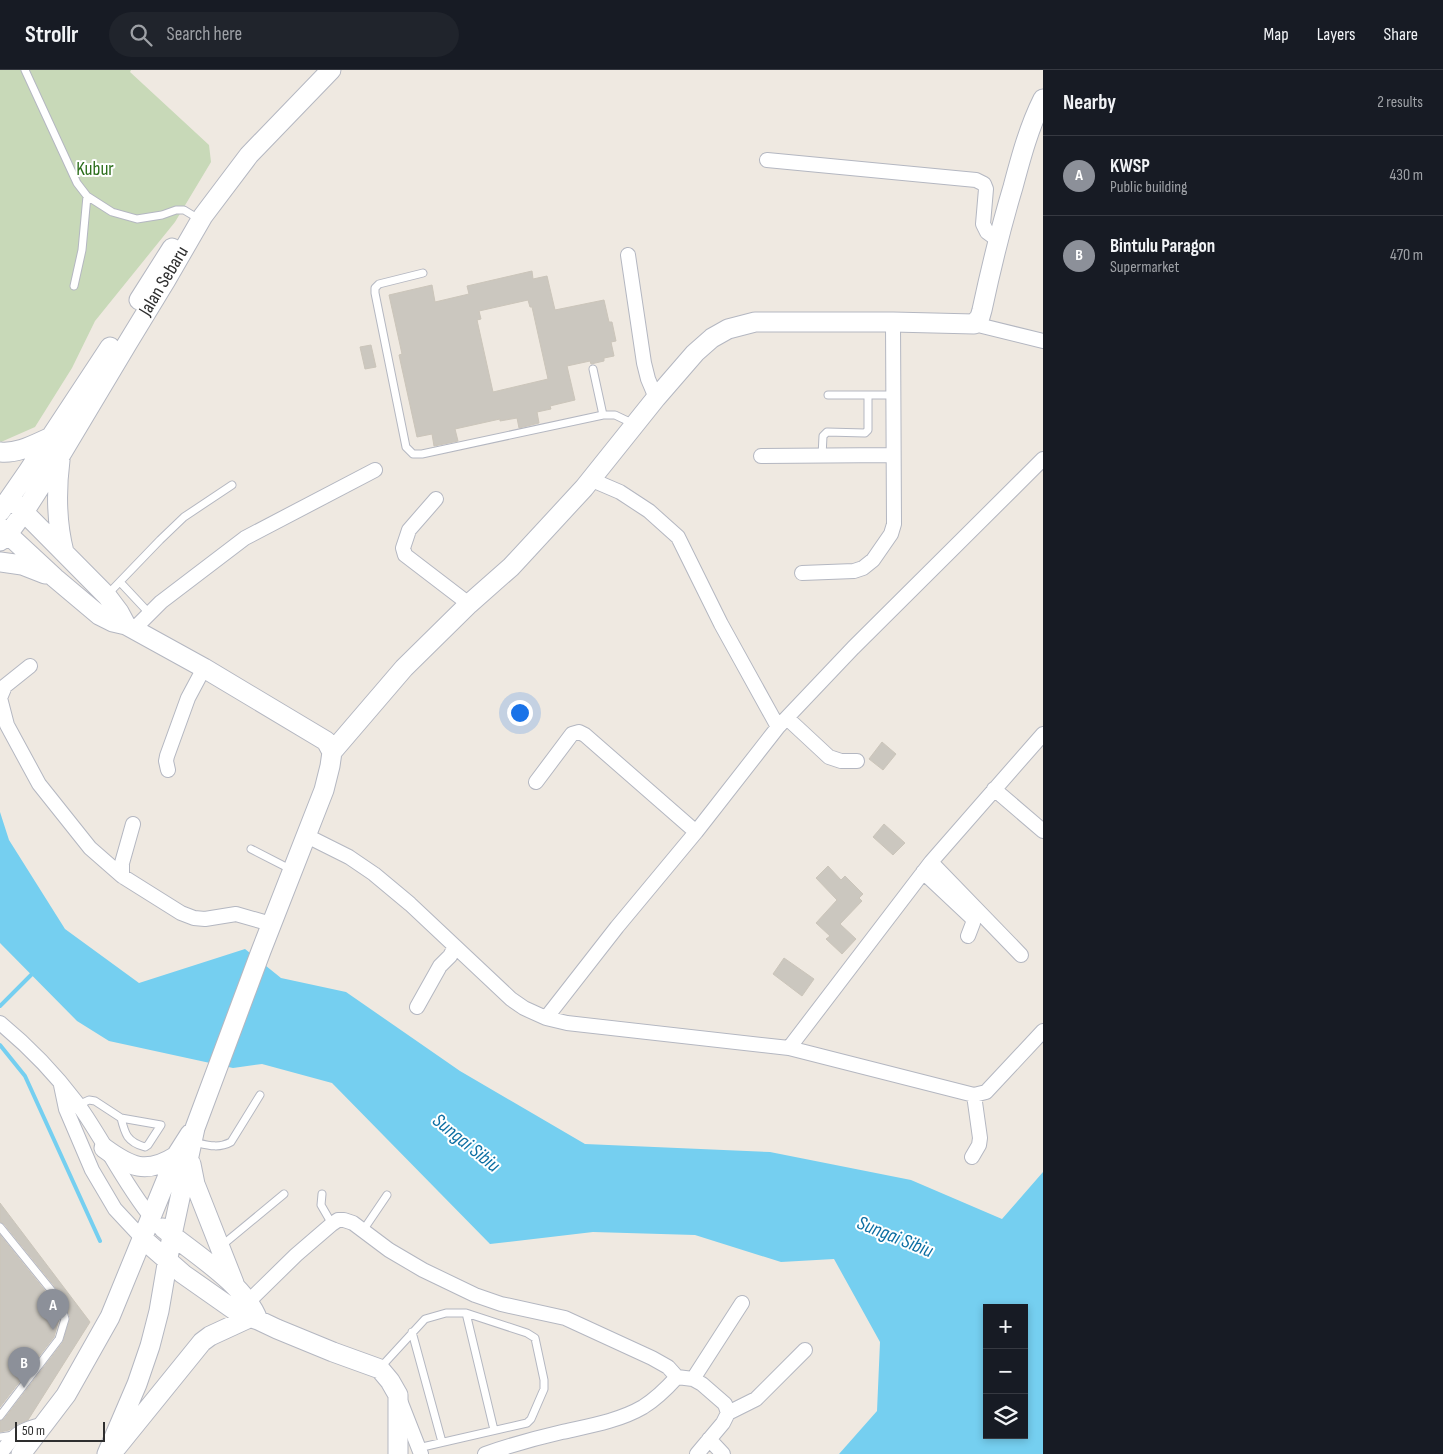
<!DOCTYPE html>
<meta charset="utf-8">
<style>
:root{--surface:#171b24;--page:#20242c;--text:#f1f3f6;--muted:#9ea1a6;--line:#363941;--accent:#8c9099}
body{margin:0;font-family:"Sofia Sans Condensed",sans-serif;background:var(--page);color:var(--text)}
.controls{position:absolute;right:15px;bottom:15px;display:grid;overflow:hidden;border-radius:0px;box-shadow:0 2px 8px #0003}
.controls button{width:45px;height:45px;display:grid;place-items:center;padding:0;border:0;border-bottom:1px solid var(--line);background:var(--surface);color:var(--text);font:25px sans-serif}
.scale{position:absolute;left:15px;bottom:12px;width:90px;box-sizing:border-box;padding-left:5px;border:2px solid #2e2e2e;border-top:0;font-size:14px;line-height:18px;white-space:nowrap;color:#2e2e2e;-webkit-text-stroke:4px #fff;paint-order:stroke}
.you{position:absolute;left:519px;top:642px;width:18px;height:18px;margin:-12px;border:4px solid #fff;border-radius:50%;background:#1a73e8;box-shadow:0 0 0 8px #1a73e833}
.badge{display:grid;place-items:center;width:32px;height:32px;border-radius:50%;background:var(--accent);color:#fff;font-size:16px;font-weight:700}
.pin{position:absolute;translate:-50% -41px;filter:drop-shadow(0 1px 2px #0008)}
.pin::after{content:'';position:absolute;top:26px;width:18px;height:15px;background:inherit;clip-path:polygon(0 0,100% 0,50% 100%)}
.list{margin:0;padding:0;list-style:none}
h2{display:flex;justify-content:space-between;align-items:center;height:65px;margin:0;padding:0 20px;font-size:21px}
h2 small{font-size:16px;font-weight:400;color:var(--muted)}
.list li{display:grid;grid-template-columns:32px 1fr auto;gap:15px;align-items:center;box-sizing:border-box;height:80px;padding:0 20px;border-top:1px solid var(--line)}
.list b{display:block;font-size:19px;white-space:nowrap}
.list p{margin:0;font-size:16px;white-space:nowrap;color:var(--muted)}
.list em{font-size:16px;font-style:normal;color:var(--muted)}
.icon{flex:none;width:28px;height:28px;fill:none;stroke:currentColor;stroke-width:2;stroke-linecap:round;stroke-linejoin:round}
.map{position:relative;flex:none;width:1043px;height:1384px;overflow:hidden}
header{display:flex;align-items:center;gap:30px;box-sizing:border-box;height:70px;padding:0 25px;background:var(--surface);border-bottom:1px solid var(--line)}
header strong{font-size:24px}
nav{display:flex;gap:28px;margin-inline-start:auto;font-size:18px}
.search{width:350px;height:45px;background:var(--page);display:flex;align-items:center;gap:12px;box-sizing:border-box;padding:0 18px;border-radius:28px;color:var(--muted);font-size:19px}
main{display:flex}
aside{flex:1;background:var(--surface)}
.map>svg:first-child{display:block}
</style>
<header>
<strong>Strollr</strong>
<div class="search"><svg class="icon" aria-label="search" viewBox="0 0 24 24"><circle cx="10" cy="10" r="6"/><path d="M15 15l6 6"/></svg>Search here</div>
<nav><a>Map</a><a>Layers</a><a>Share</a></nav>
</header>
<main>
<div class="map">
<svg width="1043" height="1384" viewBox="0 0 1043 1384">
<rect width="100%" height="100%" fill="#efe9e1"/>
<!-- cemetery -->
<path fill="#c8d9b8" d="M0,0H131L130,2L209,75L211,92L175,152L95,251L72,298L35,357L1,372L0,371Z"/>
<!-- water -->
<path fill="#75cff0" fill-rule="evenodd" d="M0,742L9,770L65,859L139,913L245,879L281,908L346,922L460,1001L585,1074L770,1082L911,1110L1002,1149L1043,1102V1384H839L877,1341L880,1272L834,1189L781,1192L695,1165L593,1162L490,1174L332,1013L262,994L233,998L109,971L77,951L0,873ZM987,1238H1024V1365H987Z"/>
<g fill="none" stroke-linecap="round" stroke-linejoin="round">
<!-- stream -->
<path stroke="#75cff0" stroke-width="4" d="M0,936L34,902
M0,975L25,1006L100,1171"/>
</g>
<!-- building -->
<path fill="#cbc7bf" stroke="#cbc5ba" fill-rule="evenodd" d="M532,201L533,209L547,206L555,240L604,230L609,252H612L616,271L611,272L614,286L604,288V291L591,294L590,291L567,296L575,330L550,336L551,339L537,342L539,353L519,358L517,348L500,351V349L455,359L458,371L434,376L432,364L417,367L399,285L402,284L389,225L432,215L435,232L469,224L467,216ZM528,230L530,237H532L548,309L493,322L477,250L481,249L479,241Z
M371,275L376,297L365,299L360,277Z
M882,672L896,684L883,700L869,689Z
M884,754L905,773L893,785L873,767Z
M828,796L841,810L845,806L863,824L859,828L862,831L840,854L856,869L842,884L826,869L830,866L816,853L837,830L816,808Z
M784,888L814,909L802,926L773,904Z
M0,1133L90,1252L28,1350L18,1354L9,1360L0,1362V1351L4,1349L63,1272L70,1248L64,1228L4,1154L0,1152Z
M0,1165L55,1233L59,1249L54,1267L0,1337Z"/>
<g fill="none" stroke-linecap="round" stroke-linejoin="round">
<defs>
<path id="lane" d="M25,0L77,113L87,126L112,142L137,149L162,145L176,140H184L194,146
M423,203L379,214L375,218V223L406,377L413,384H422L603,345H615L634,354
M74,216L82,180L87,126
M593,299L603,345
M828,325H893
M822,386L823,366L827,362L865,363L868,360V325
M120,512L149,543
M107,525L160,470L184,447L232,415
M251,779L292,800
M78,1035L89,1030L95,1031L121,1048L161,1055L148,1075L145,1077C127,1072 125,1064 121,1048
M194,1072C207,1075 218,1079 231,1072L260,1025
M322,1124L321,1135L332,1154
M0,1157L60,1231L65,1249L59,1269L0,1346
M364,1159L387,1125
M220,1177L284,1124
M466,1243L494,1360
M412,1262L442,1372
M380,1298L425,1249L446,1243H466L527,1263L535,1268L544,1310V1319L531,1349L527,1353L418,1378
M0,1367L14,1365"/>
<path id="street" d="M767,90L976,110L984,114L986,119L983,154L987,162L998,170
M628,185L644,293L648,309L656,328
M974,254L1043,271
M761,386L893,385
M592,410L620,422L649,441L678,467L721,554L778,657
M436,429L409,460L403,478L405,485L469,534
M802,503L854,501L863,498L873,490L891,464L894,454L893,252
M134,559L161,532L245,468L375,400
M30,596L5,616L0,628L7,655L39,714L90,778L122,806L181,843L194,848L205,849L236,844L271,854
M787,648L829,687L841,691H857
M168,700L166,691L167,686L188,628L204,598
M536,712L572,664L579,662L585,665L696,762
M994,719L1043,761
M307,766L349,787L374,804L410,834L511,929L524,938L546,948L567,953L789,978L974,1025L986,1022L1043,961
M931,792L1021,885
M923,802L972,848L973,853L968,866
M122,806V793L133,754
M417,937L440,896L450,886L455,877
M546,948L617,857L696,762L778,657L853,578L1043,389
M0,953C28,976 55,1004 77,1033C104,1070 123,1113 152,1148
M789,978L931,792L1043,664
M61,1015L66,1039L92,1100L115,1139L143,1169
M972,1087L979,1075L980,1068L974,1025
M249,1231L296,1185L332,1154L338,1150H344L353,1153L389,1180L423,1200L475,1225L501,1234L565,1248L652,1288L668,1297L677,1307C667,1318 656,1329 643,1337C619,1351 589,1356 562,1362C536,1368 511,1375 485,1384
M677,1307L693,1309L702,1314L725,1334L728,1343L723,1353L697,1384
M693,1309L742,1233
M401,1333L421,1384
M728,1343L756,1329L805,1280
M709,1369L723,1384
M0,1384C13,1366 20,1359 43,1355"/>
<path id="secondary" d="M139,230L172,178
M0,382C18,384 35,374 51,367
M60,390C56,422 56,451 64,482
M16,434L107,526L119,542L126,555
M0,442L27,403L110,277
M0,457L55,508L99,545L113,552L126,555L204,598L326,671L332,682
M0,471L8,464L24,442L60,386L127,274L166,210L203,146L249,85L331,0
M0,492L22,495L45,504
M104,1078C130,1097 146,1105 176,1086
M191,1094L195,1114L234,1213
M163,1158C193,1183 245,1214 258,1250
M143,1169L183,1204L240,1244L258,1250L277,1259L333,1282L380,1299L390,1311L398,1325V1384
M117,1377L202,1272L210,1266L249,1248
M21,1384L66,1325L110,1247L176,1086L190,1064
M107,1384L137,1314L150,1276L159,1241L172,1165L195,1058L261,881L324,720L330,696L332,682L404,598L469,534L511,497L584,418L656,328L695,283L712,268L728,259L755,252H893L974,254L980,247L982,240C991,198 1001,157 1013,117C1021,87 1029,57 1043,29"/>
</defs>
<!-- lane casing -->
<use href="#lane" stroke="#b4b7c1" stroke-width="9"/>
<!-- street casing -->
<use href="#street" stroke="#b4b7c1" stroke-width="16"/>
<!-- secondary casing -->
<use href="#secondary" stroke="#b4b7c1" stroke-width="21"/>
<!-- lane -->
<use href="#lane" stroke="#fff" stroke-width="7"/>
<!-- street -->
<use href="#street" stroke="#fff" stroke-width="14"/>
<!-- secondary -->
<use href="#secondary" stroke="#fff" stroke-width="19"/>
</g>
<g text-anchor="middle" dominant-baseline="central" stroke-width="4" stroke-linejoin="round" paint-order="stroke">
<!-- park labels -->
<g font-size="19" fill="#2c6e1b" stroke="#fff">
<text x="95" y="99">Kubur</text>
</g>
<!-- street labels -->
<g font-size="19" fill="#2e2e2e" stroke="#fff">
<text transform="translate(164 211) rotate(-59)">Jalan Sebaru</text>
</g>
<!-- water labels -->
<g font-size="20" font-style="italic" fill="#0d6fa3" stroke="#fff">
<text transform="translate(466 1073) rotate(39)">Sungai Sibiu</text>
<text transform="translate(895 1167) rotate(22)">Sungai Sibiu</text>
</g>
</g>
</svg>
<div class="controls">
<button>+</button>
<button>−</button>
<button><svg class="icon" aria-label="layers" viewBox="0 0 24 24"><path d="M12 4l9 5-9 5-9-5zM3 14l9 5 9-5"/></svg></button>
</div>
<div class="scale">50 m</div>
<div class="you"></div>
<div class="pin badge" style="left:53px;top:1260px">A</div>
<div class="pin badge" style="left:24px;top:1318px">B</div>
</div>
<aside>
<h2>Nearby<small>2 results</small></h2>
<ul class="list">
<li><span class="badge">A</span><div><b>KWSP</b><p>Public building</p></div><em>430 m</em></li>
<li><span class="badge">B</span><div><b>Bintulu Paragon</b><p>Supermarket</p></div><em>470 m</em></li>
</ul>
</aside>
</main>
